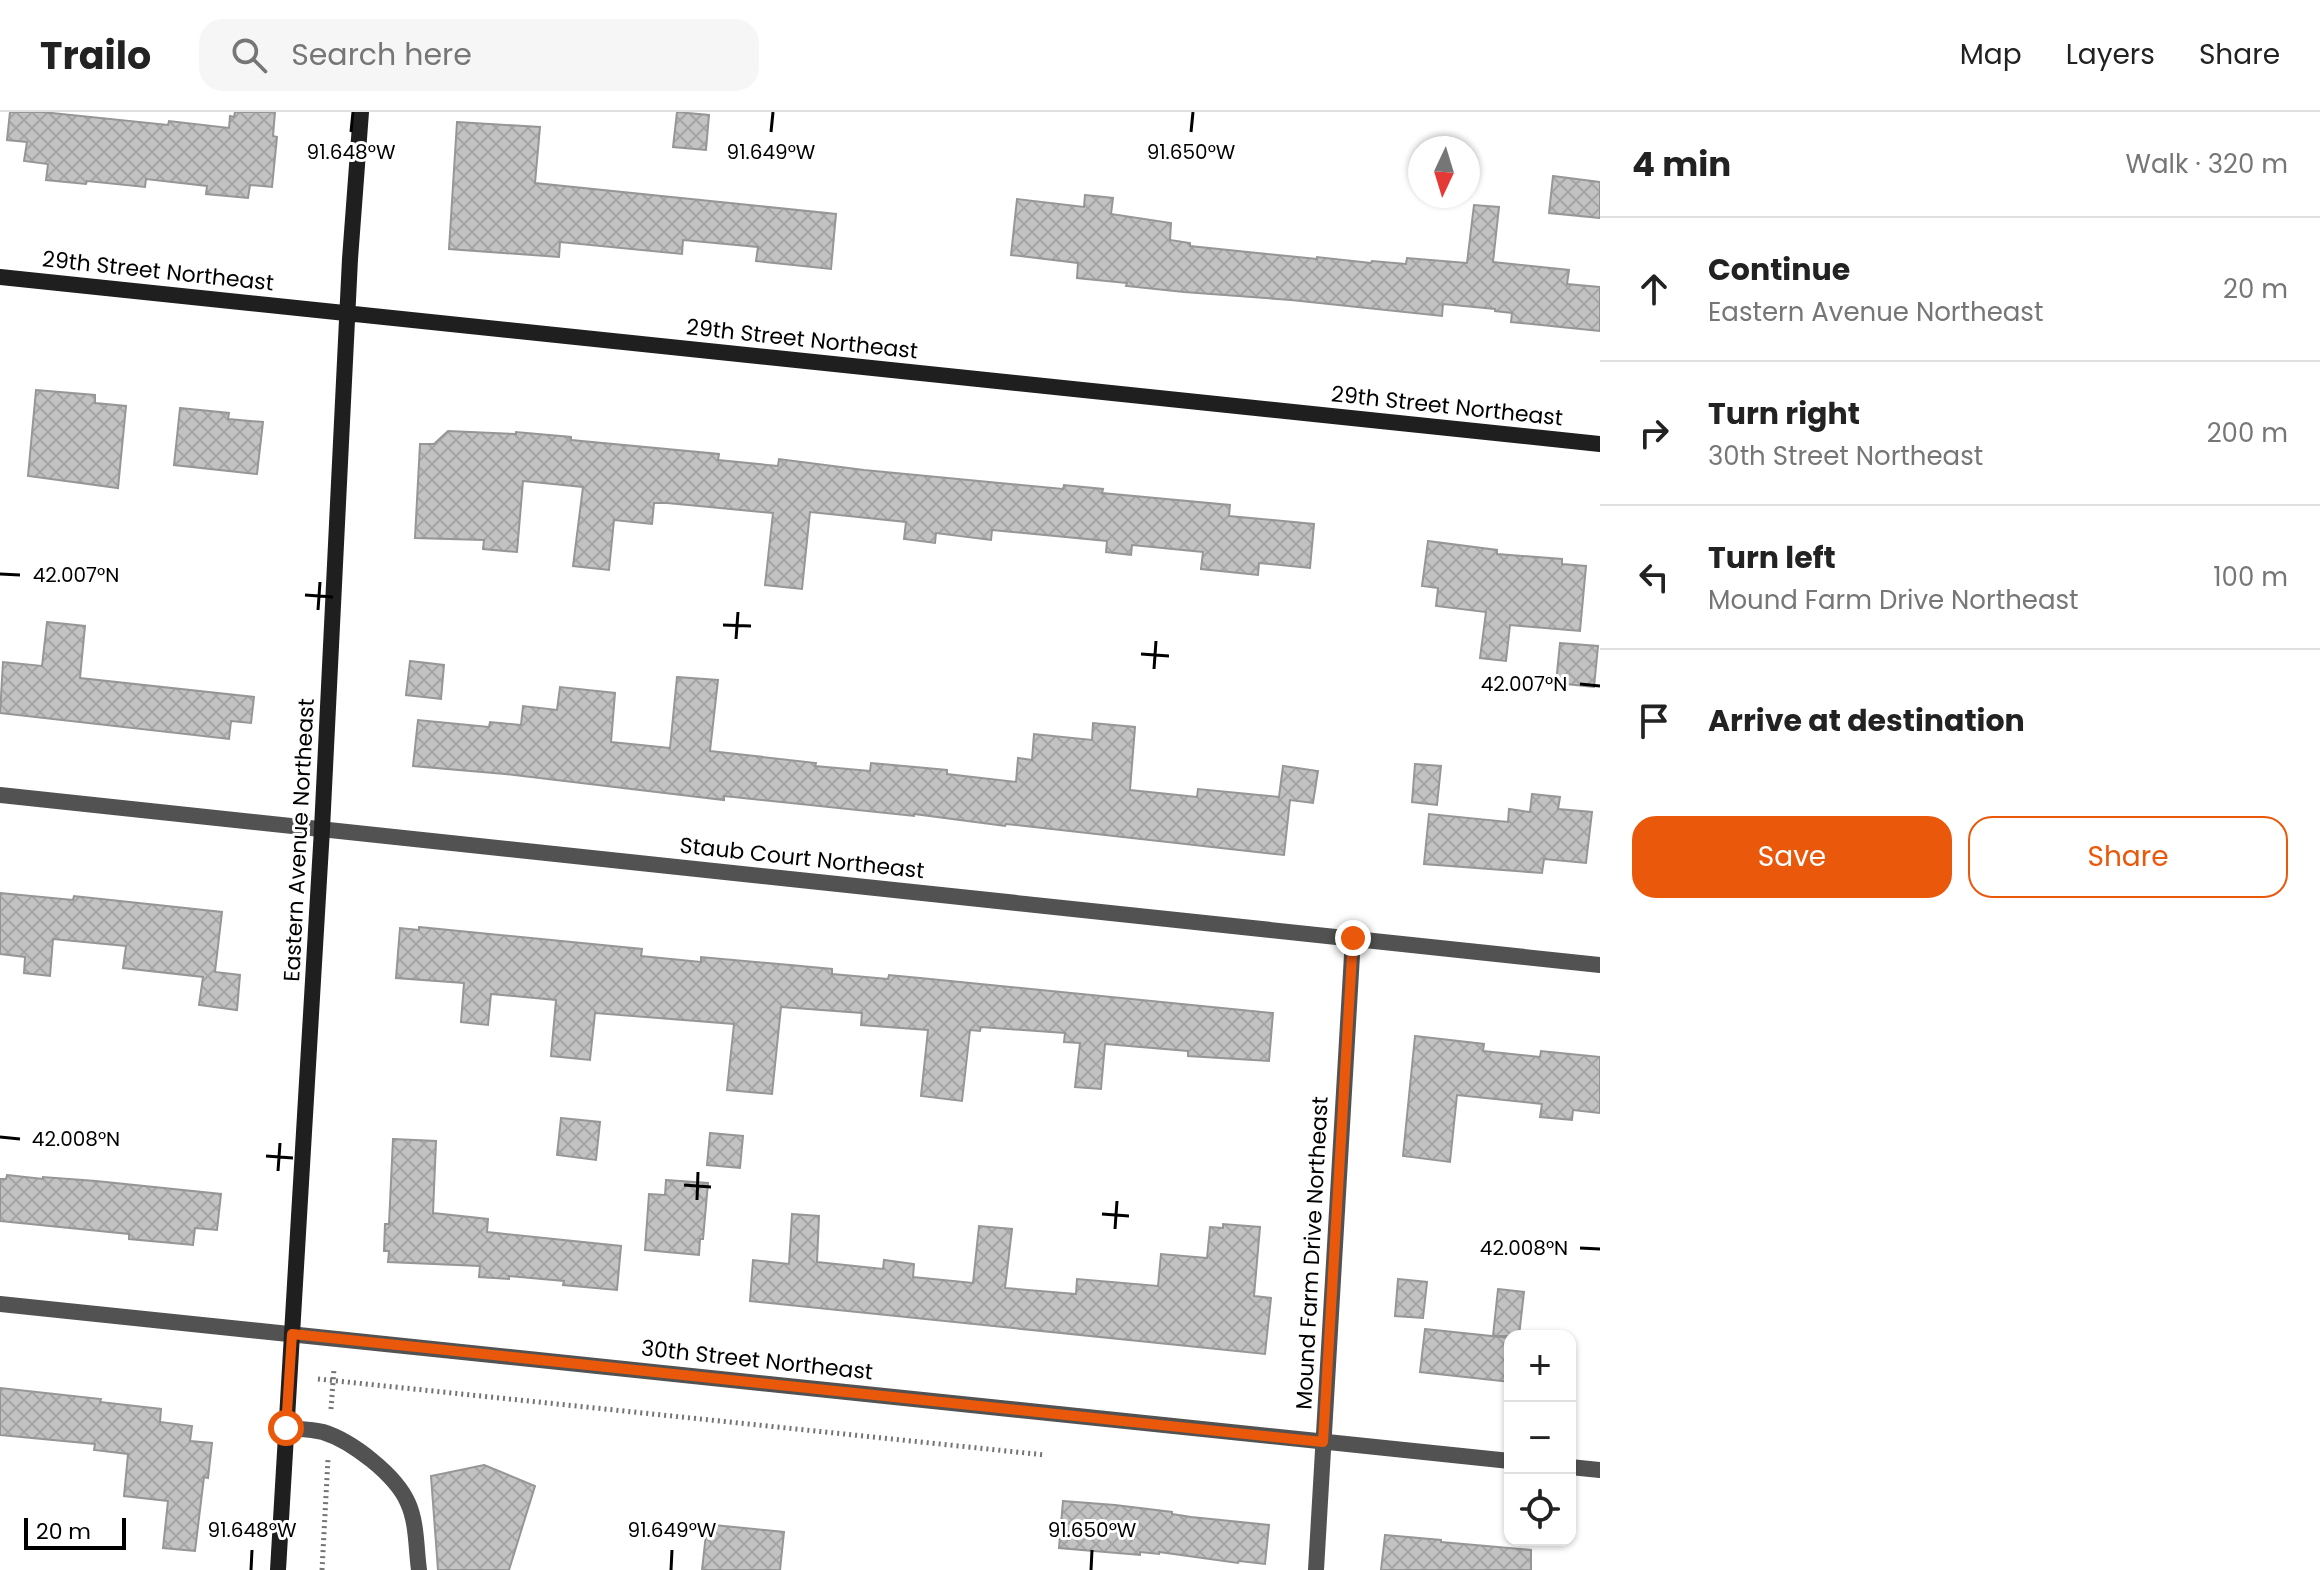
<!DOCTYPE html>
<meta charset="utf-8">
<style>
:root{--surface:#fff;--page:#f6f6f6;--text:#222;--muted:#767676;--line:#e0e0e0;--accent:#ea580c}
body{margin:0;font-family:Poppins,sans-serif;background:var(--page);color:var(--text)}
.controls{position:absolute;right:24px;bottom:24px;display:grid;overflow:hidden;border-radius:16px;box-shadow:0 2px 6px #0004}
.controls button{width:72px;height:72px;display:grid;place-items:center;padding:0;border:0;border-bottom:2px solid var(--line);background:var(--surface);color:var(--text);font:40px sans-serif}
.compass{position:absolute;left:1408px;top:24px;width:72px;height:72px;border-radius:50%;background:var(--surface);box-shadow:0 2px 6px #0004;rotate:184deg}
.scale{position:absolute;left:24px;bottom:20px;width:102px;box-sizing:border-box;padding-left:8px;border:4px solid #000;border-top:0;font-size:22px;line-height:28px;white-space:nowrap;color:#000;-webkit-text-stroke:6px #fff;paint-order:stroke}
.stop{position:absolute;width:24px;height:24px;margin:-18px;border:6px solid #ea580c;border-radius:50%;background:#fff}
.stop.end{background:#ea580c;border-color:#fff;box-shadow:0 2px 8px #0008}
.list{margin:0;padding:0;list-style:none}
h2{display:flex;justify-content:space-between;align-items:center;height:104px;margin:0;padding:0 32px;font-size:34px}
h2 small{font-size:26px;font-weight:400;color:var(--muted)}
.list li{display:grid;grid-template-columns:52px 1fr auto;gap:24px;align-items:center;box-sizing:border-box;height:144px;padding:0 32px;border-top:2px solid var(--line)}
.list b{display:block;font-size:30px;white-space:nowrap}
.list p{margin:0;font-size:26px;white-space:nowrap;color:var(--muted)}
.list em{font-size:26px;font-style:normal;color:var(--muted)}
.actions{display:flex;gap:16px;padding:24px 32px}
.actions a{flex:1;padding:18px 0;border:2px solid var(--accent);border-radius:24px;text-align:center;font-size:28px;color:var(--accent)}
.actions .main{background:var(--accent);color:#fff}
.icon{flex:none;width:44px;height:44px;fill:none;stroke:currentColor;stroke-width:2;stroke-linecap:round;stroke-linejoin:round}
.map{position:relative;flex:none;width:1600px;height:1458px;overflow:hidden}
header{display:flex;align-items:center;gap:48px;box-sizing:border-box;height:112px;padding:0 40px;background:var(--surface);border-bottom:2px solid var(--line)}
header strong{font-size:38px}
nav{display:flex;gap:44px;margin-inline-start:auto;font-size:28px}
.search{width:560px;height:72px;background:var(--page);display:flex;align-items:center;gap:20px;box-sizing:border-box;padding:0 28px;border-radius:24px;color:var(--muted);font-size:30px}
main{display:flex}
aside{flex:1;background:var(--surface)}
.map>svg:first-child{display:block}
</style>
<header>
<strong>Trailo</strong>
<div class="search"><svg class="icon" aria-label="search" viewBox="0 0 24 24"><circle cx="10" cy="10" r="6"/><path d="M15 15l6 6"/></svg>Search here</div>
<nav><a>Map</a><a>Layers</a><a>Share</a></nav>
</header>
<main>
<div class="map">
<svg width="1600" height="1458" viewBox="0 0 1600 1458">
<defs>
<pattern id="building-cross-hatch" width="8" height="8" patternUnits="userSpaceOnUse" patternTransform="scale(2)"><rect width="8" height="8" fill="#c2c2c2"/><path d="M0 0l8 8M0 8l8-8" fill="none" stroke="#a5a5a5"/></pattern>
</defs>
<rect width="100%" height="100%" fill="#fff"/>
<!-- building -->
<path fill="url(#building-cross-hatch)" stroke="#969696" stroke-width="2" d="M10,0H42L168,13L169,9L229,16L230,4L234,5L235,0H275L273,24L277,25L272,75L250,73L248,86L206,82L207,74L146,67L145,75L87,69L86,72L46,68L48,52L24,49L27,30L7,28Z
M677,0L709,3L706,38L673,35Z
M457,10L540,15L535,71L836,102L831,157L756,149L758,135L683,128L682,142L560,130L559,145L449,137Z
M1553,64L1600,70V106L1549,101Z
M1085,83L1113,86L1111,102L1171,111L1170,128L1190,131V134L1317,147V145L1371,151L1372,149L1406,152L1407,146L1467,151L1474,93L1499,95L1493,150L1569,158L1567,172L1600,175V219L1511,210L1512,201L1495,199V197L1443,192L1442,204L1291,188L1184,180L1126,174L1127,171L1077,166L1078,151L1011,143L1017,87L1084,95Z
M36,278L95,283V291L126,294L118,376L28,364Z
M180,296L229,301L228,307L263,310L257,362L174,353Z
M448,319L516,322V320L571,325V328L719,342L718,348L778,354L779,347L864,358L1063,377L1064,373L1103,377L1102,381L1230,393L1229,404L1314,412L1310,456L1259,451L1258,463L1201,457L1203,440L1132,433L1131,443L1106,440L1107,429L992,418L991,428L936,421L935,431L904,427L906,410L810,400L802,477L765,473L773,401L667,391H654L652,412L614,408L609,458L573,454L583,375L523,369L517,440L483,437L484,428L415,426L420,332H434Z
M1428,429L1497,438V442L1562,447V452L1586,454L1580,519L1510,513L1506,549L1480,546L1486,500L1436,494L1438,476L1422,474Z
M47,510L85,514L80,566L254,585L251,611L231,609L229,627L0,601L3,550L42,554Z
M1560,531L1598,534L1594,575L1556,571Z
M410,549L444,553L441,587L406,583Z
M677,565L718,568L710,639L816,651L815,654L870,659L871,651L947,658V662L1016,670L1018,646L1032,648L1034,622L1092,628L1093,611L1135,615L1130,678L1197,685L1198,677L1279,685L1283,654L1318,659L1313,691L1290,688L1284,743L1006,712L1005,714L914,702V704L724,684V688L505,662L413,654L418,608L489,615L490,610L521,613L523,594L557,598L560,575L615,581L611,630L670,636Z
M1415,652L1441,654L1437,693L1412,690Z
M1532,682L1560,685L1558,697L1592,700L1586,751L1544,747L1542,761L1424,752L1429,702L1508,710L1509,697L1530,700Z
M0,781L73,788L74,784L222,800L215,860L240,863L237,898L199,893L203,865L123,856L126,834L53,827L50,864L24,861L25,845L0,842Z
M419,815L642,837L641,844L701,850V845L790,853L832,857V862L888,867L889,863L920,866L1273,901L1269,949L1188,944V939L1105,932L1101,977L1075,975L1080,931L1064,930L1065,921L981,915L980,919L970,918L962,989L921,984L928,918L861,913L862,901L781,895L772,982L727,978L734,912L595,901L590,948L551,944L556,888L491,882L488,913L461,910L464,871L396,866L400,816L419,818Z
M1415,924L1484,932L1483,939L1540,945L1541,939L1600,945V1001L1573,998L1572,1008L1540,1005L1542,992L1457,983L1450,1050L1403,1044Z
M561,1006L600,1010L596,1048L557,1043Z
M710,1021L743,1024L740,1056L707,1053Z
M393,1027L436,1029L433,1101L488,1107L487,1120L621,1134L617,1178L563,1173L564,1169L509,1164V1167L479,1165L480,1154L388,1150L389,1139H384L385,1112H389Z
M7,1063L43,1067V1065L96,1069L221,1082L217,1118L195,1116L193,1133L129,1127V1122L0,1109V1067H6Z
M666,1068L708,1071L703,1127H700L699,1143L645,1138L649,1082L665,1083Z
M792,1102L819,1104L817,1150L883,1157L884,1148L914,1152L913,1165L973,1171L979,1114L1012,1117L1005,1176L1076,1182L1077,1167L1158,1174L1161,1142L1207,1146L1210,1115L1223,1116V1112L1260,1115L1254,1184L1271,1186L1265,1242L750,1189L753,1148L789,1152Z
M1398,1167L1427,1170L1423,1206L1395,1204Z
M1498,1177L1524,1180L1519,1224H1493Z
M1425,1217L1510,1226V1270L1420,1260Z
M0,1276L101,1287L100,1290L161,1297L160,1310L192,1314L190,1329L212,1331L208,1366L204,1365L195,1439L163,1436L168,1389L124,1384L128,1342L94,1338L95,1332L0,1323Z
M484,1353L535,1374L509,1458H438L431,1364Z
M1063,1389L1115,1393L1172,1400V1402L1191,1405L1269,1413L1265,1452L1239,1449L1238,1451L1159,1440V1442L1140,1440V1443L1059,1436Z
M714,1413L784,1420L780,1458H702L706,1422L713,1423Z
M1385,1423L1441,1428V1430L1531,1438V1458H1381Z"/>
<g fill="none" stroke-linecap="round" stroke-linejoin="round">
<!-- path -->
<path stroke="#747474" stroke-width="5" stroke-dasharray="2 4" stroke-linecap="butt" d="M318,1267L1045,1343
M331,1297L334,1257
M322,1458L328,1347"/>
<!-- lane -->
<path stroke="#525252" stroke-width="16" d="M286,1316C298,1317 312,1317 323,1320C352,1329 396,1363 408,1391C417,1411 416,1436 419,1458"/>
<!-- street -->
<path stroke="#525252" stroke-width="16" d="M0,683L1600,853
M0,1192L1510,1349
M1570,1355L1600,1358
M1316,1458L1353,826"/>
<!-- secondary -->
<path stroke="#1f1f1f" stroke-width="16" d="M0,165L1600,332
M278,1458L322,717L350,147L361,0"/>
</g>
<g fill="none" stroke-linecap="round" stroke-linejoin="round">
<!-- route -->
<path stroke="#ea580c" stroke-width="10" d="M286,1316L292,1222L1323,1330L1353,826"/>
</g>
<!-- ticks -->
<path fill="none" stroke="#000" stroke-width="3" d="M351,20L353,0M771,20L773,0M1191,20L1193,0M0,462L20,463M305,483L333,485M318,498L320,470M723,513L751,514M736,527L738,500M1141,542L1169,544M1154,557L1156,529M1580,572L1600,574M0,1025L20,1027M266,1044L293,1046M278,1059L280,1031M684,1073L711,1075M697,1088L698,1060M1102,1102L1129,1104M1115,1117L1117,1089M1580,1136L1600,1137M251,1458L252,1438M671,1458L672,1438M1091,1458L1092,1438"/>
<g text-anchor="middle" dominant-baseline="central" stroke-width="6" stroke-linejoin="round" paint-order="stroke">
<!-- street labels -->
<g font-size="22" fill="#000" stroke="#fff">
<text transform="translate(158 159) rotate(6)">29th Street Northeast</text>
<text transform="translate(802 227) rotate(6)">29th Street Northeast</text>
<text transform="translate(1447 294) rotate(6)">29th Street Northeast</text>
<text transform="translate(299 728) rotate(-87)">Eastern Avenue Northeast</text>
<text transform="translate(802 746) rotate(6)">Staub Court Northeast</text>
<text transform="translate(1312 1141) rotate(-87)">Mound Farm Drive Northeast</text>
<text transform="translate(757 1248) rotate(6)">30th Street Northeast</text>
</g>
</g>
<g font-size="20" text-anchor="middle" fill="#000" stroke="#fff" stroke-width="6" stroke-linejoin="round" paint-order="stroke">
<text x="351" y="47">91.648°W</text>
<text x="771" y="47">91.649°W</text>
<text x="1191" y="47">91.650°W</text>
<text x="76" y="470">42.007°N</text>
<text x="1524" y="579">42.007°N</text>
<text x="76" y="1034">42.008°N</text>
<text x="1524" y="1143">42.008°N</text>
<text x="252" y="1425">91.648°W</text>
<text x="672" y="1425">91.649°W</text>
<text x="1092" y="1425">91.650°W</text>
</g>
</svg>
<div class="controls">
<button>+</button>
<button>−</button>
<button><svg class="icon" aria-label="locate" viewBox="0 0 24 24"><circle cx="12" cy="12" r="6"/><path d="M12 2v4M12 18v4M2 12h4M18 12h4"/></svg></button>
</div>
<svg class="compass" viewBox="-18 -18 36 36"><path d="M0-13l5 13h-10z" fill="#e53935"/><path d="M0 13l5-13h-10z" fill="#767676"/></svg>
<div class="scale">20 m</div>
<div class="stop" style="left:286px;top:1316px"></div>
<div class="stop end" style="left:1353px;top:826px"></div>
</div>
<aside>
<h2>4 min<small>Walk · 320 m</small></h2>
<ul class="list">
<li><svg class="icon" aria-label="ahead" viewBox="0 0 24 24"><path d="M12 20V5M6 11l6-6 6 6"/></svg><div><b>Continue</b><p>Eastern Avenue Northeast</p></div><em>20 m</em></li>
<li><svg class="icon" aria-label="right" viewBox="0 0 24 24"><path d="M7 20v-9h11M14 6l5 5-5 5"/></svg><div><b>Turn right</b><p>30th Street Northeast</p></div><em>200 m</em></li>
<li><svg class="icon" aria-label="left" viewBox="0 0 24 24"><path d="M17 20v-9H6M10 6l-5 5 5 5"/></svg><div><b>Turn left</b><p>Mound Farm Drive Northeast</p></div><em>100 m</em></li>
<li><svg class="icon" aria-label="arrive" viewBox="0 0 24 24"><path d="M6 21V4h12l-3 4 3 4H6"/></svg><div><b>Arrive at destination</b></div></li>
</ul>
<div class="actions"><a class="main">Save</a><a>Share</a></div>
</aside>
</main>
